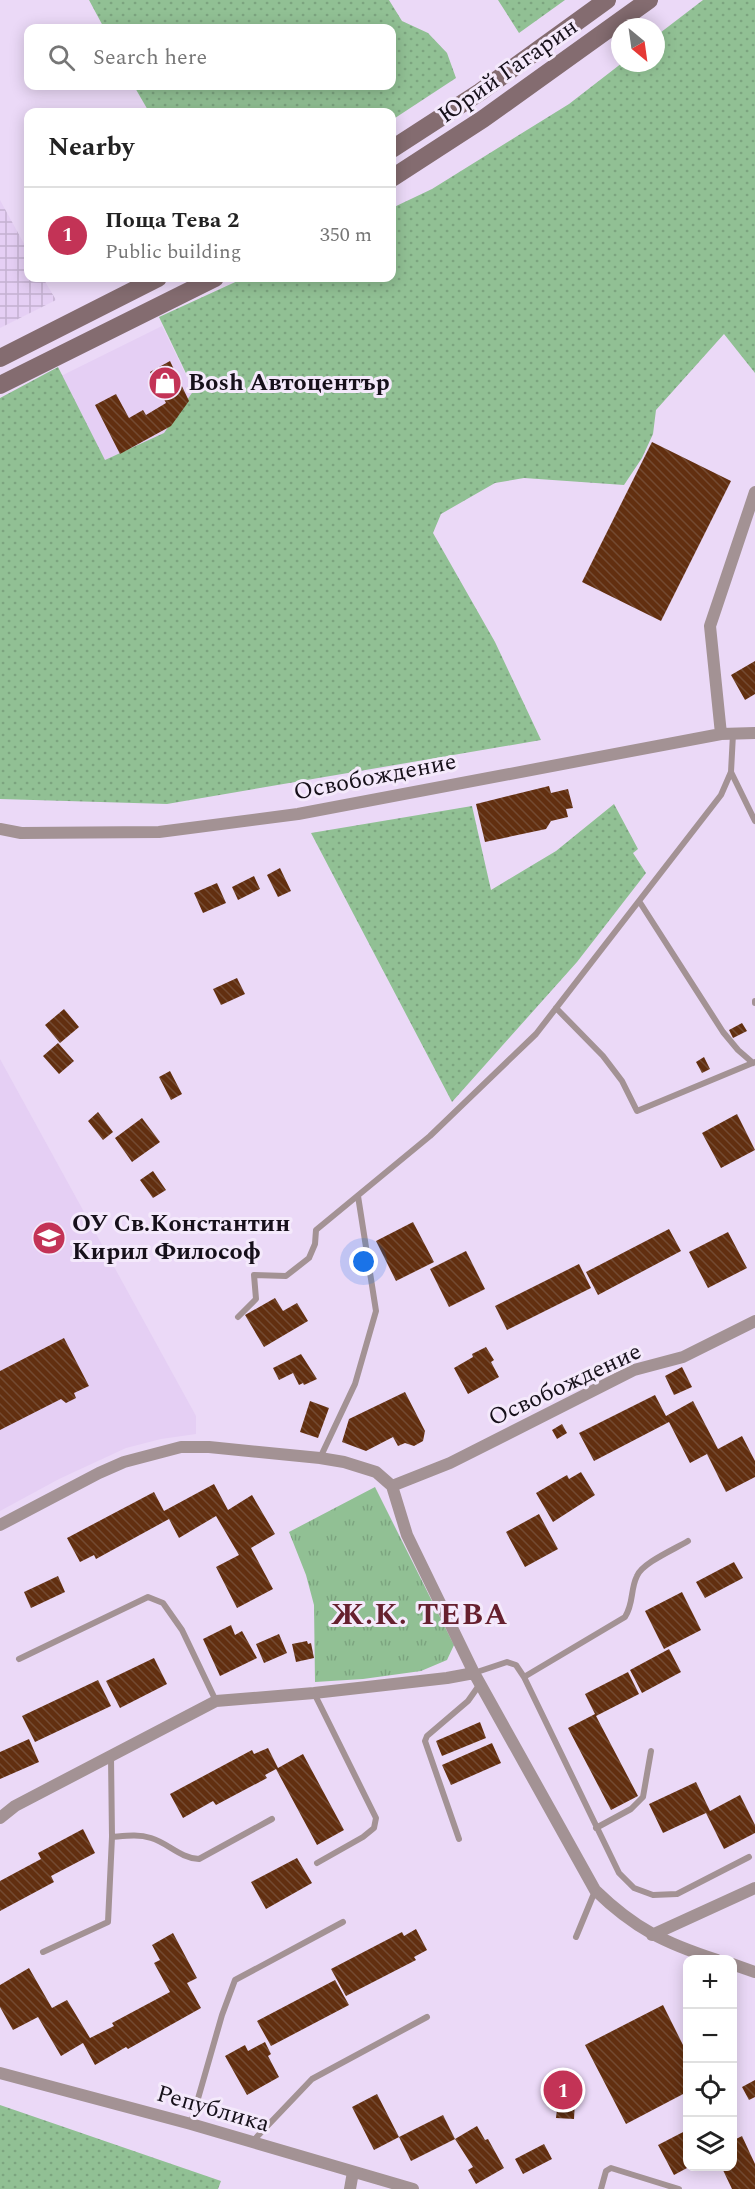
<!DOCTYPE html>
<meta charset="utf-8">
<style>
:root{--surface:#fff;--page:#f2f2f2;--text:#222;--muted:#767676;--line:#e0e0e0;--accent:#c33356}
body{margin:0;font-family:Spectral,serif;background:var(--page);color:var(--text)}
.controls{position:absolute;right:18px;bottom:18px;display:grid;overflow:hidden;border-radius:12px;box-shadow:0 3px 15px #0003}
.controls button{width:54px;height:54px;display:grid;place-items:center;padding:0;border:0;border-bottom:2px solid var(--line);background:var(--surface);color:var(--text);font:30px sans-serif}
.compass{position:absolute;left:611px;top:18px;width:54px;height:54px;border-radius:50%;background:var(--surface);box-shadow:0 3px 15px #0003;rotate:151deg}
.you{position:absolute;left:364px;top:1262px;width:21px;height:21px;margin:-15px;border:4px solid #fff;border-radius:50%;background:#1a73e8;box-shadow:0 0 0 9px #1a73e833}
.badge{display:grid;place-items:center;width:39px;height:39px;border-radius:50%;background:var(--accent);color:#fff;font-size:20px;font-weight:700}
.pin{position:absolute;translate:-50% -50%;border:3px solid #fff;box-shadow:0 2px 6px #0006}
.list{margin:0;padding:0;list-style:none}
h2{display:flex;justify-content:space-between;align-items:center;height:78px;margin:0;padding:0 24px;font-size:26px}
h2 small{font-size:20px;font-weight:400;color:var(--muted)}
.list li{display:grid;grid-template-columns:39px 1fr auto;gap:18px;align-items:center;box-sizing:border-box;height:96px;padding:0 24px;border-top:2px solid var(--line)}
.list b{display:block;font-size:22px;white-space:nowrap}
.list p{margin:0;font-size:20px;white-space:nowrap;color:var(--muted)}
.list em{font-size:20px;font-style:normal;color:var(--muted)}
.icon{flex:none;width:33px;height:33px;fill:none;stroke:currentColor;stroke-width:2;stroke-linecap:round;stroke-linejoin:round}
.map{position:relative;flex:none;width:755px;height:2189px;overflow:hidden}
.search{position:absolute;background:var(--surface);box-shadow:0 3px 15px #0003;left:24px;top:24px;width:372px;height:66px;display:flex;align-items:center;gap:15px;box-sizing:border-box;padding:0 21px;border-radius:12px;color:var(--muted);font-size:22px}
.panel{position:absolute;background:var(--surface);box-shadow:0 3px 15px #0003;left:24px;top:108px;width:372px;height:174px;border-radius:12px}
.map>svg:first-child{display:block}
</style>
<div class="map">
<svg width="755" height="2189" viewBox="0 0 755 2189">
<defs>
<pattern id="industrial-grid" width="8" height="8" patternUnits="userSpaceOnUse" patternTransform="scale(1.5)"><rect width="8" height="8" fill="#e5cff4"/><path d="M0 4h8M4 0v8" fill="none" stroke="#c4b1d1"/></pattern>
<pattern id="grass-dots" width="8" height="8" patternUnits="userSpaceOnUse" patternTransform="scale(1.5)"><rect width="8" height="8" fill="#91c094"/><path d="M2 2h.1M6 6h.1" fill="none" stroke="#7ca47f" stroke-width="1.8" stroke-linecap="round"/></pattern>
<pattern id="park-tufts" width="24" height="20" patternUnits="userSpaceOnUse" patternTransform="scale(1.5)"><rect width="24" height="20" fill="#91c094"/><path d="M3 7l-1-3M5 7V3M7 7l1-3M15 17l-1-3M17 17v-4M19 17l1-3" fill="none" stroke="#7ca47f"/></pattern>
<pattern id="building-back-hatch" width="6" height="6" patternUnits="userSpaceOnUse" patternTransform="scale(1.5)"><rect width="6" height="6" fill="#622f10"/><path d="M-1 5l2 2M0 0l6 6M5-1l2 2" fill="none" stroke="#734a32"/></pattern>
</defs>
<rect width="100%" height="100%" fill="#ebd9f7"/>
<!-- built -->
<path fill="#e5cff4" d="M162,326L197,398L167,442L108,468L61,376Z
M0,1059L196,1416V1434L161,1439L126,1448L59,1479L0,1511Z"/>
<!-- industrial -->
<path fill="url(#industrial-grid)" d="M0,200L28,251V278H43L56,300L0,328Z"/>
<!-- grass -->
<path fill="url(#grass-dots)" d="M89,0H389L402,21L428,33L447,53L456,78L392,120V112H149L134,86H392V28H104Z
M498,0H565L519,33Z
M703,0H755V373L724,334L656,410L653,434L642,458L624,485L524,478L495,483L441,514L433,533L495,642L541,740L167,804L0,799V398L58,367L105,460L164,433L194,390L159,317L244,278H392V208L432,189L569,104L622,63H656V36Z
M614,804L638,849L633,853L646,873L577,962L452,1102L311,833L472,806L491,890L556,851Z
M0,2105L221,2181L218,2189H0Z"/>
<!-- park -->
<path fill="url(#park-tufts)" d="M375,1487L454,1645L447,1660L421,1671L363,1679L315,1682L314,1605L306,1575L289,1532Z"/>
<!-- building -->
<path fill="url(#building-back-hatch)" d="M170,361L189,401L171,426L120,454L95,405L116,394L129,418L143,410L146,415L166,403L150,372Z
M652,442L731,481L661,621L582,582Z
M755,661V694L745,700L731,675Z
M549,786L551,793L568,789L573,808L566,809L568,817L551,821L546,829L485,842L476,804Z
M280,868L291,891L278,897L267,875Z
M254,876L260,889L238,900L232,887Z
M217,883L226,903L203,913L194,893Z
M237,978L245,994L221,1005L213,989Z
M64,1009L79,1027L60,1043L45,1025Z
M742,1023L747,1031L733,1038L729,1030Z
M58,1043L74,1061L59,1074L43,1056Z
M704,1057L710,1069L702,1073L696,1062Z
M170,1071L182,1094L171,1100L159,1077Z
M98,1112L113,1132L103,1140L88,1121Z
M737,1114L755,1150L721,1168L702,1133Z
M142,1118L160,1142L132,1162L115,1138Z
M153,1171L166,1190L153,1198L140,1180Z
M413,1222L434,1262L396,1281L376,1241Z
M669,1229L681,1251L598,1295L586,1272Z
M728,1232L747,1268L708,1288L689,1252Z
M466,1251L485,1289L449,1307L430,1269Z
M579,1264L591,1288L507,1330L495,1306Z
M275,1298L283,1311L297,1303L308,1321L264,1347L245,1315Z
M64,1338L89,1386L74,1393L76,1398L66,1403L61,1399L0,1430V1371Z
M486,1347L494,1360L491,1362L499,1377L468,1394L454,1368L473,1357L472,1354Z
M301,1354L317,1379L304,1385L303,1383L299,1385L293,1373L279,1380L273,1368Z
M682,1367L692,1387L674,1395L665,1376Z
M405,1392L425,1431L423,1441L414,1446L405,1443L398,1446L393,1437L366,1451L342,1442L349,1419Z
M655,1395L666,1416L693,1401L718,1449L742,1436L755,1461V1477L726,1492L707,1454L690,1463L669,1422L594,1461L579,1433Z
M310,1401L329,1408L318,1438L300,1432Z
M562,1424L567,1433L557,1439L552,1430Z
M581,1472L595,1495L553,1522L536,1493L567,1475L569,1479Z
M214,1484L228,1510L252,1495L275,1534L251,1548L273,1589L237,1608L216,1567L239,1555L216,1516L179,1538L169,1519L96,1559L94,1555L80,1562L67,1538L154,1492L164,1511Z
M539,1514L558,1549L525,1567L506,1532Z
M734,1562L743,1578L705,1598L696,1582Z
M58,1576L65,1592L31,1608L24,1592Z
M682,1592L701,1630L664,1649L645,1611Z
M231,1625L235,1635L242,1631L257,1658L220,1676L203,1639Z
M279,1634L287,1653L264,1663L256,1644Z
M307,1641L308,1644L311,1643L314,1658L296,1662L292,1644Z
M669,1649L681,1672L642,1693L630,1670Z
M154,1658L167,1684L120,1708L106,1681Z
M628,1672L639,1694L596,1716L638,1796L611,1810L568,1728L595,1714L585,1694Z
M98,1680L111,1706L35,1742L22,1716Z
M480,1722L486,1738L442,1756L436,1741Z
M29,1739L39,1762L0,1779V1752Z
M492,1743L501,1763L451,1785L442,1765Z
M268,1748L278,1768L303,1754L344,1830L317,1845L276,1769L265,1775L267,1778L216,1805L213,1801L183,1818L170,1794L252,1750L254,1754Z
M696,1782L710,1811L740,1795L755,1825V1833L724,1849L706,1813L663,1833L649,1804Z
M83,1829L95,1853L51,1876L54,1882L0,1911V1881L41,1859L38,1853Z
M297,1858L312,1883L266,1909L251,1882Z
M416,1929L427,1950L414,1957L416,1960L346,1996L331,1969L402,1932L404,1936Z
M173,1933L197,1978L187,1983L201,2008L128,2049L126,2047L95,2065L83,2043L61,2056L38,2017L13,2030L0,2007V1985L29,1968L52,2008L67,2000L90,2038L114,2026L112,2023L170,1992L154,1963L160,1960L152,1945Z
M335,1980L349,2005L271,2046L257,2021Z
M663,2005L687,2053V2092L626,2124L585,2045Z
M265,2042L271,2054L268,2056L279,2077L247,2095L225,2056L245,2045L248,2051Z
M566,2076L575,2101L574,2119L556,2118L558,2100L551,2081Z
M755,2080V2097L749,2100L742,2087Z
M377,2094L399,2137L374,2150L352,2107Z
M443,2115L455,2139L477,2126L485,2140L488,2139L504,2168L476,2184L468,2170L473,2167L455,2139L411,2161L399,2137Z
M687,2130V2168L674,2175L658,2145Z
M742,2136L755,2164V2189H732L721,2166H732V2141Z
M544,2144L552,2159L523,2174L515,2159Z"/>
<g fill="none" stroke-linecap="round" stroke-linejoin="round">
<!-- lane -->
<path stroke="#a39294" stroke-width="6" d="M731,772L755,821
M639,901L723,1032L738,1050L753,1063
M755,1001V1003
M556,1008L603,1056L622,1081L637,1111L755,1062
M238,1317L256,1299L254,1275L286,1276L309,1258L315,1244L316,1230L430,1136L536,1034L721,795L731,772L733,734
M320,1458L355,1384L376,1311L358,1196
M19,1659L148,1597L163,1603L182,1630L216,1701
M474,1673L507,1662L516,1665L524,1677L619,1873L634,1888L653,1895L677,1894L749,1857
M524,1677L625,1617C634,1603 630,1590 637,1576C642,1563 675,1549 688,1541
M314,1693L376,1818L374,1828L363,1837L317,1863
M596,1828L631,1809L643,1797L651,1751
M112,1837C125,1836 138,1834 151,1838C168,1843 180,1858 199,1859L272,1819
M459,1839L425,1741L427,1736L468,1701L480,1684
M576,1937L595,1891
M43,1952L108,1922L112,1837L111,1757
M191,2123L222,2015L235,1980L343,1922
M253,2141L312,2079L427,2017
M601,2189L606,2171L611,2168L679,2189"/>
<!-- street -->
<path stroke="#a39294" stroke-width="12" d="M721,734L710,626L755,492
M0,829L21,833L159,832L298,814L721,734L755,733
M392,1486L450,1463L634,1370L683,1357L755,1321
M0,1525L99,1473L124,1462L181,1447H209L320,1458L344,1462L376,1472L392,1486L407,1535L474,1673L595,1890C635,1929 665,1943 717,1960
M0,1818L15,1806L216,1701L314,1693L447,1678L474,1673
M652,1935L755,1888
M732,1964L755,1972
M0,2073L191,2124L413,2189
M350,2189L353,2172"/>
<!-- secondary -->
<path stroke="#846c70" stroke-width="18" d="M392,149L480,92L607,0
M392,178L483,119L649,0
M0,358L158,278
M0,385L215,278"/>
</g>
<!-- icons -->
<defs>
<symbol id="shop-disc" viewBox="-11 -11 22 22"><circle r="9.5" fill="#c33356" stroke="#f4e9fb"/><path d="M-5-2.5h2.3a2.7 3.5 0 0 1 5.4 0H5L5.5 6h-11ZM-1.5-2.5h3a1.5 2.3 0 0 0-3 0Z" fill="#fff"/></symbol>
<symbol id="school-disc" viewBox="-11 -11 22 22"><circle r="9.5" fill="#c33356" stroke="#f4e9fb"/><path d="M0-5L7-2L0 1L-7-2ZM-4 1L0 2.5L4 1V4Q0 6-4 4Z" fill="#fff"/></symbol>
</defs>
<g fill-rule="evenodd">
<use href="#shop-disc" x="146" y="364" width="38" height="38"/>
<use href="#school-disc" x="30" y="1219" width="38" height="38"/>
</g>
<g text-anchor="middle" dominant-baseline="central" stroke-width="6" stroke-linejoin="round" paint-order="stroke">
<!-- street labels -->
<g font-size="24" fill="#16101a" stroke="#f4e9fb">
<text transform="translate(508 71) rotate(-35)">Юрий Гагарин</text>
<text transform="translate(375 777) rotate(-11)">Освобождение</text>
<text transform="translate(565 1385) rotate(-25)">Освобождение</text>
<text transform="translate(213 2109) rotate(16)">Република</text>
</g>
<!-- poi labels -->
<g font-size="24" font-weight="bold" fill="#16101a" stroke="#f4e9fb" text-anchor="start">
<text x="188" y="383">Bosh Автоцентър</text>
<text x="72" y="1224">ОУ Св.Константин<tspan x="72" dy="28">Кирил Философ</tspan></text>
</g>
<!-- district labels -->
<g font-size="30" font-weight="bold" letter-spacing="1.5" fill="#66202e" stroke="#f4e9fb">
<text x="420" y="1615">Ж.К. ТЕВА</text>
</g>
</g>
</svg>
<div class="controls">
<button>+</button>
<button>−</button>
<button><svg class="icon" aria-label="locate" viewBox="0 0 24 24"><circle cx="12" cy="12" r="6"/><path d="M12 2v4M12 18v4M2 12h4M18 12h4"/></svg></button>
<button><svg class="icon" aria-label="layers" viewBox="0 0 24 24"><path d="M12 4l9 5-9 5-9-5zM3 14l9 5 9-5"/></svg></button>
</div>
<svg class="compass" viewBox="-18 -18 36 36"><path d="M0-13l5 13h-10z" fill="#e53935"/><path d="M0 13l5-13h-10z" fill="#767676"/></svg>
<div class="you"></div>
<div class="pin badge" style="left:563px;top:2090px">1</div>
<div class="search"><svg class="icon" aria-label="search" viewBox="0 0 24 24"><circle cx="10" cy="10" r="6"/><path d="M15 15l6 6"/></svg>Search here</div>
<section class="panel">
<h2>Nearby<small></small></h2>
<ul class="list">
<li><span class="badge">1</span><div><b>Поща Тева 2</b><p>Public building</p></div><em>350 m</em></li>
</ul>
</section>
</div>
